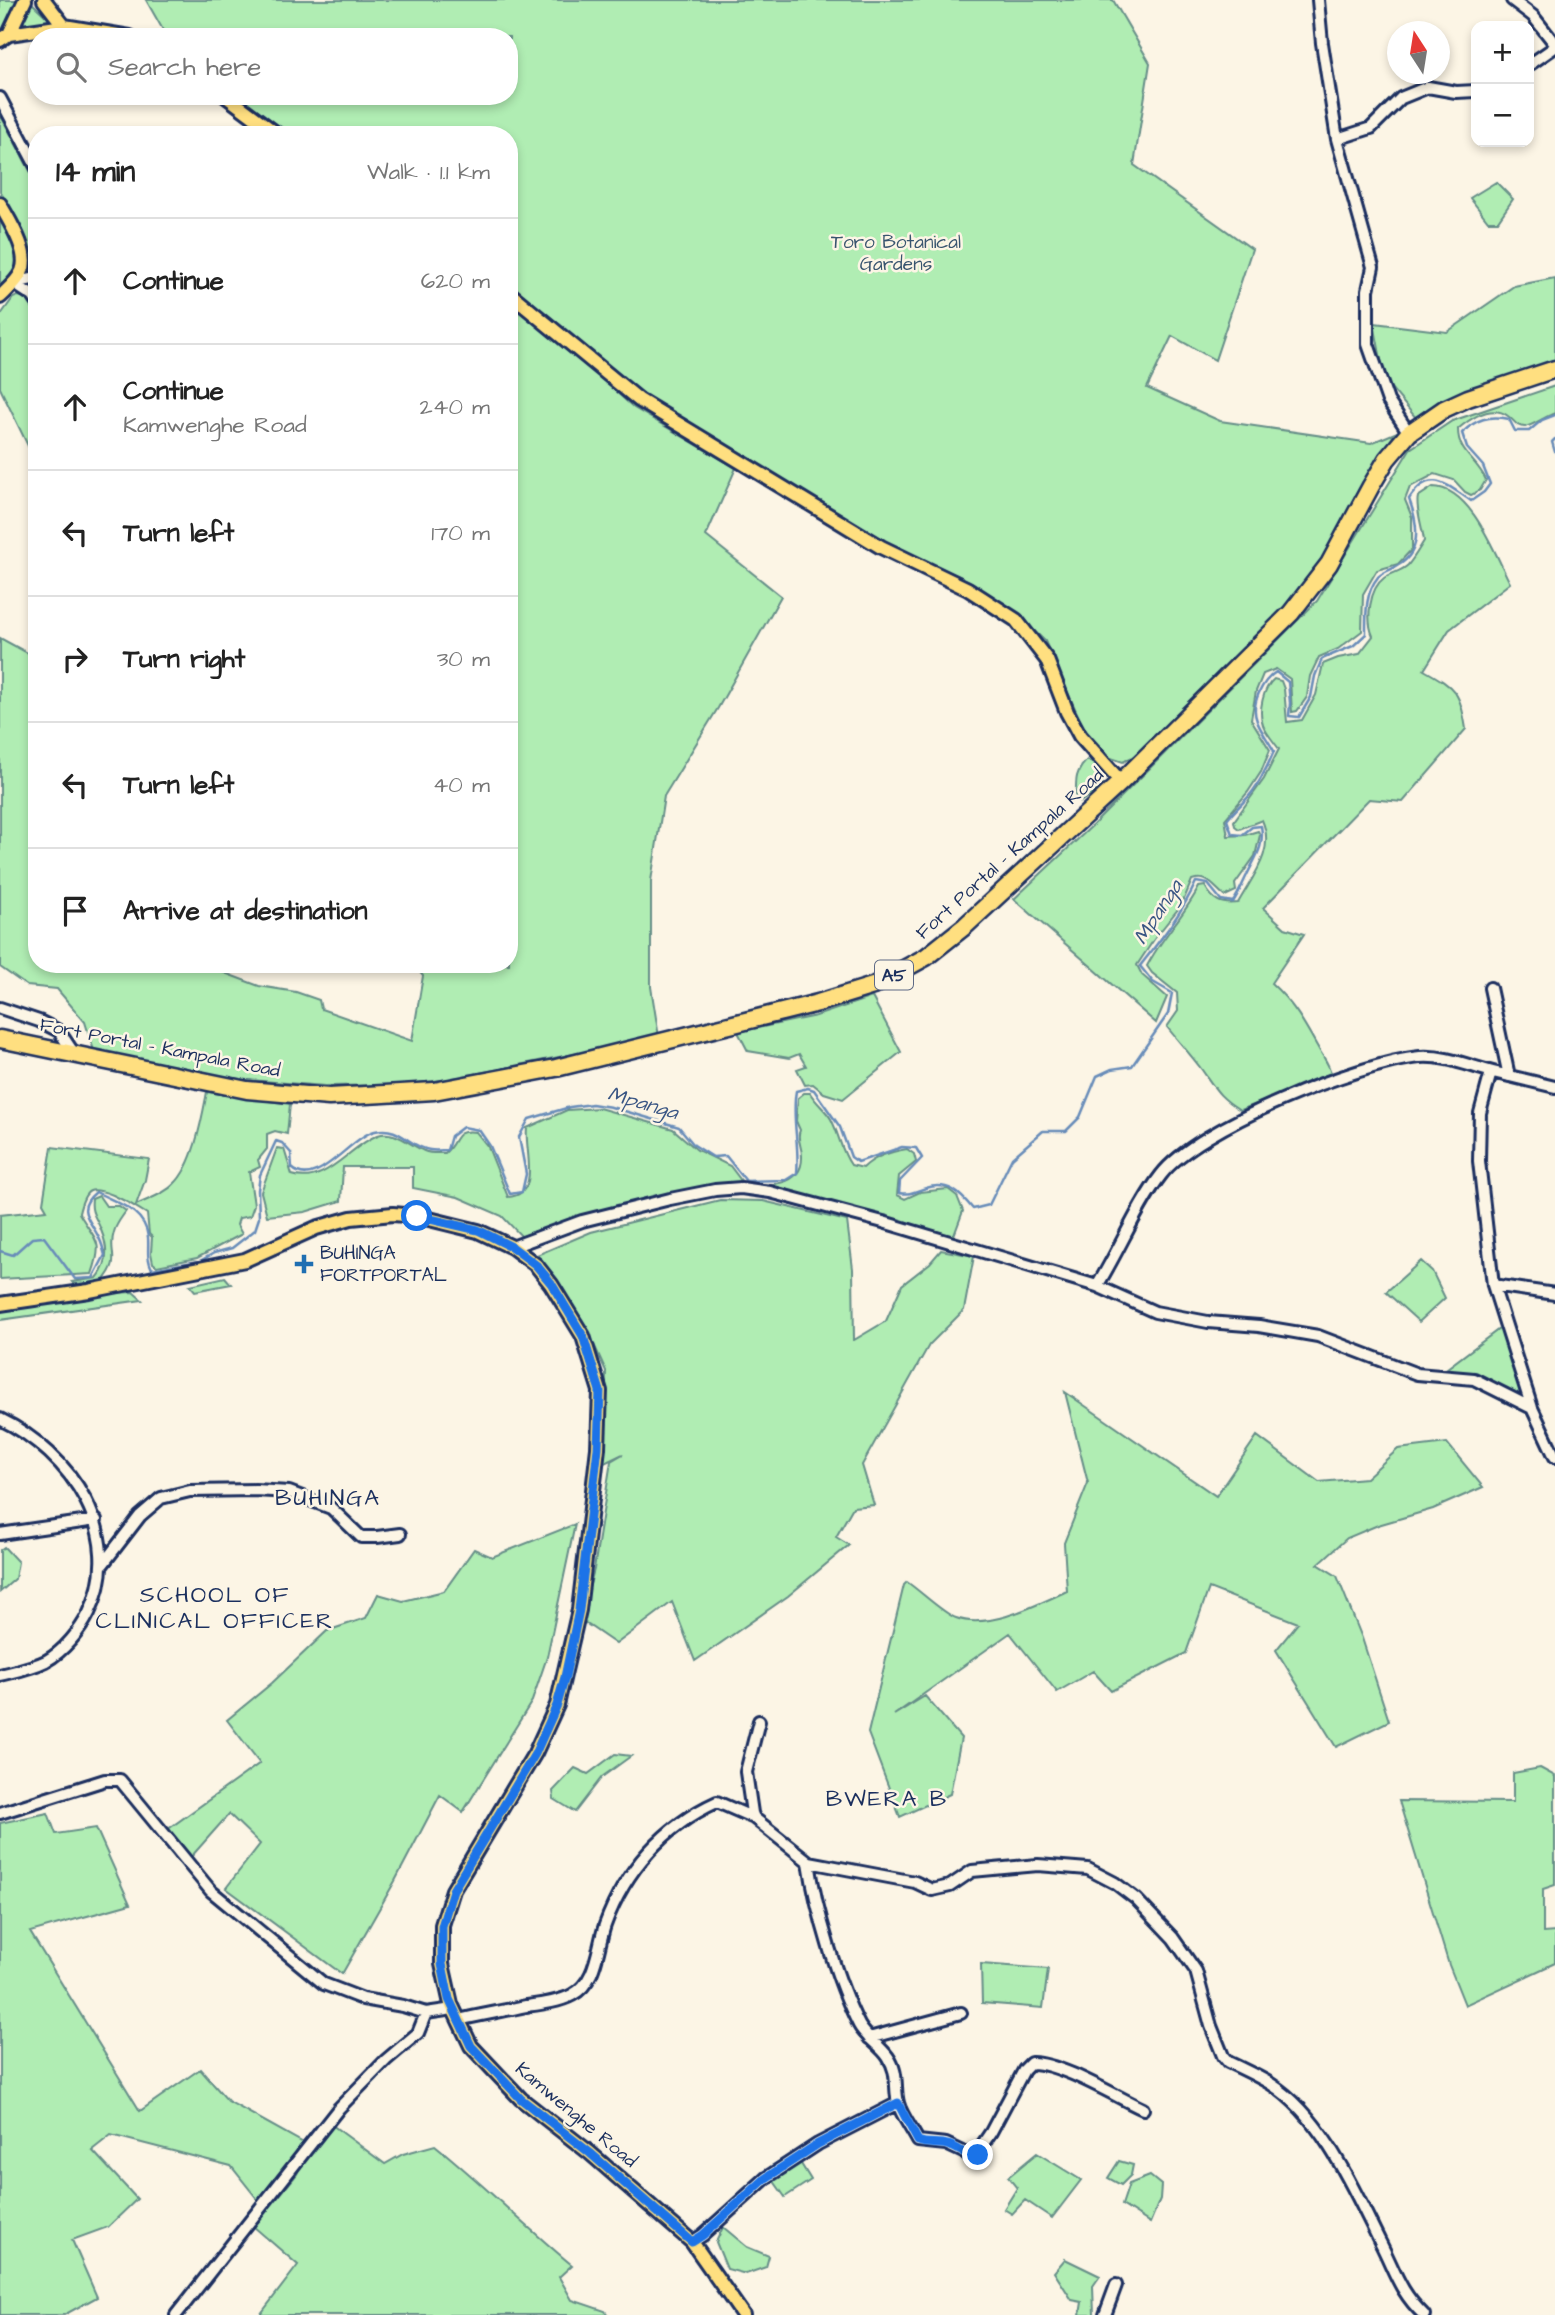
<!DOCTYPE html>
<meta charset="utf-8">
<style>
:root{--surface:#fff;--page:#f6f6f6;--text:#222;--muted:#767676;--line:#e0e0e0}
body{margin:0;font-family:"Architects Daughter",sans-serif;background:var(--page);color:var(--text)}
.controls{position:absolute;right:21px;top:21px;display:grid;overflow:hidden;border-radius:14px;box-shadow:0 4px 10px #0003}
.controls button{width:63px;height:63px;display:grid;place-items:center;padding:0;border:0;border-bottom:2px solid var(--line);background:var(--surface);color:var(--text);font:35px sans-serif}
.compass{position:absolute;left:1387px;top:21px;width:63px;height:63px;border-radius:50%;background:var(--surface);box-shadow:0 4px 10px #0003;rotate:348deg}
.stop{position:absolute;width:21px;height:21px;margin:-16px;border:5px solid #1a73e8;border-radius:50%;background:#fff}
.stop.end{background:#1a73e8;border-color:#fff;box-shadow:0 2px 7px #0008}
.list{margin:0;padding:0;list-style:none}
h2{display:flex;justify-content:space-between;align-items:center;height:91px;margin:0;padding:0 28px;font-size:30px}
h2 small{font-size:23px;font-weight:400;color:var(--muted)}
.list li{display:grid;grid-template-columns:46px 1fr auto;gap:21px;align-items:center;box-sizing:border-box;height:126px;padding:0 28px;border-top:2px solid var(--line)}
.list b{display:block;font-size:26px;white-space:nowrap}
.list p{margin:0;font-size:23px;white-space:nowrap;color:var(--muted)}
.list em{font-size:23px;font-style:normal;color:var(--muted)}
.icon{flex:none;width:38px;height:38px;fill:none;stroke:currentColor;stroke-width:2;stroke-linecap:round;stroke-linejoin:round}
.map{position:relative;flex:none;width:1555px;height:2315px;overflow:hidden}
.search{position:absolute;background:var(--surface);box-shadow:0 4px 10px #0003;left:28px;top:28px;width:490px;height:77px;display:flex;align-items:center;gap:18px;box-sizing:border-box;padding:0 24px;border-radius:28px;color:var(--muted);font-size:26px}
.panel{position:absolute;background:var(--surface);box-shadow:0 4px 10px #0003;left:28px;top:126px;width:490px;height:847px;border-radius:28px}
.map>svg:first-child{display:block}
</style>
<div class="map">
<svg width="1555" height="2315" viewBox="0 0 1555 2315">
<rect width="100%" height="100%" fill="#fcf5e5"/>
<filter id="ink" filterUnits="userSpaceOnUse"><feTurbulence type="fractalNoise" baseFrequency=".0143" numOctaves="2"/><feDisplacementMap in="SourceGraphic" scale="14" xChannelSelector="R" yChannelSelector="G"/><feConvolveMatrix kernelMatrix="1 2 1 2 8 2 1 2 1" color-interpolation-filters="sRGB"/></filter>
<g filter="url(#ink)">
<!-- green -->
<path fill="#b0edb3" stroke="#668e88" stroke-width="2" d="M0,0H25L6,32L0,35Z
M146,0H1113L1150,63L1134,165L1252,249L1215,360L1172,336L1147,388L1220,421L1371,443L1395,433L1358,491L1323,561L1298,598L1201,698L1136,755L1123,762L1108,757L1085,731L1045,641L1018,615L970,581L885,542L644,396L509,285V135H278L226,96H509V37H167Z
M32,3L52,22L21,25Z
M0,114L37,184V270L23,231L0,191Z
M1496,182L1513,199L1498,221H1488L1470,198Z
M0,218C12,239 29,268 0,285Z
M1555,278V365L1428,410L1416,418L1385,381L1374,323L1447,332L1514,286Z
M18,296L27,298L37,310V444L29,448L0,388V316L13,298Z
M509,303L574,354L634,408L736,468L706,536L781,596L718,708L664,796L651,881V987L659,1037L449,1079L403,1085L325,1086L222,1078L95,1054L85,1022L57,989L27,986L0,967V638L37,658V964H201L259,986L296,992L319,1000L321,1009L412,1041L423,976L413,964H509Z
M1555,386V413C1546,416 1532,426 1525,427C1516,427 1514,420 1508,416C1492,404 1471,418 1458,429C1458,454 1476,458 1486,480L1480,490L1471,495L1465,492L1454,480L1435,474L1410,487L1405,500L1412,517V549L1398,564L1377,570L1363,594L1362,631L1338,649L1319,657L1310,676L1307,697L1297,711L1292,712L1290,679L1276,669L1263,674L1256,691L1251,719L1270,750L1261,772L1248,792L1225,819L1228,836L1245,835L1258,831L1260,835L1255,856L1235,884L1236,891L1225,896C1213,887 1209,875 1192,880L1182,904L1155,938L1137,965L1142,975L1167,997L1156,1023L1014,899L1093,825L1317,601L1410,449L1452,421Z
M1433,487C1471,487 1495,554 1510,583L1449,630L1424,670C1456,688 1460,692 1466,729L1403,802L1369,799L1263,908L1285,928L1304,934L1271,983C1293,1003 1303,1021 1317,1046C1324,1059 1328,1061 1332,1076L1240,1110C1219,1097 1216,1090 1202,1070C1191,1055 1178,1041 1167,1027L1178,1011L1177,993L1152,973L1147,966C1161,938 1184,916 1199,887L1205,886C1213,901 1221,905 1238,903C1252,877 1276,851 1262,820L1239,829L1235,826L1234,821L1264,779L1279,749C1274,742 1266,733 1263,725C1258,711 1263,688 1274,679L1281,681L1284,689L1287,722L1302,720L1316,695L1323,664L1338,658L1359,654L1373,636C1366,620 1369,589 1384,578C1391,573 1402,571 1408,565C1414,558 1419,549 1424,541C1423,529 1415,507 1418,497Z
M1087,760L1097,766L1105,779L1098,790L1080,802L1076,800C1076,782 1074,773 1087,760Z
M872,997L901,1052L843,1099L824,1093L813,1084L805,1085L797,1069L806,1066L799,1054L789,1058L748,1051L738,1032L816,1016Z
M207,1092L290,1104L287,1134L275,1131L267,1134V1149L258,1160L260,1167L249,1172L254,1205L250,1216L239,1218L237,1225L242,1234L197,1258L157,1266L153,1263L151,1253L152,1237L149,1234L147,1214C135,1206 126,1201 113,1195C90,1186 85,1188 79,1213C96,1242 104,1240 92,1274L0,1279V1215L47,1210L43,1203L52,1147L149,1159L145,1180L136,1205C148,1199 165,1194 174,1184C194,1165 202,1118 207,1092Z
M804,1093H810C816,1103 825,1109 831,1119C839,1134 841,1151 851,1165L863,1168C875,1156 890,1152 907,1149L914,1154L916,1162L899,1176L897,1195L905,1199L920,1192L948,1189L957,1196L963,1211L953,1238L768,1192H715L523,1238L502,1216L458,1197L413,1188V1167H343L341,1201L305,1212L267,1216L261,1192L277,1148L284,1149L292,1175C326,1186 349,1146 378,1135C394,1129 410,1145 424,1151C431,1154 438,1153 445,1153C459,1141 452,1129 476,1132L488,1147L508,1197C542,1195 524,1150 527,1128L567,1110L599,1108L673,1129L697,1150L730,1166L743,1183C766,1186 803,1188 802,1156C802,1146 796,1139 800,1130L796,1121L798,1098Z
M99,1196L106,1206H119L126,1211C122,1217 116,1224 114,1232C107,1254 123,1258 102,1282L74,1284L72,1282L97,1278C109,1264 108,1247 101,1230C97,1218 90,1214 92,1199Z
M720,1200L763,1201L847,1221L853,1269L854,1340L886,1321L902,1285L930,1263L941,1250L974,1256L964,1310L929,1345L862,1465L874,1505L853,1507L836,1537L849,1545L788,1596L695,1661L672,1602L616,1644L581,1620L594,1569L611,1461L623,1454L598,1466L605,1414L606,1371L587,1329L551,1274L532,1257L591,1232Z
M1421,1261L1432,1271L1445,1298L1419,1322L1386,1292Z
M225,1277L231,1284L195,1291L190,1285Z
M133,1292L142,1300L0,1320V1309L94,1294Z
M1503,1326L1525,1395L1521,1396L1477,1374L1442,1372Z
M1065,1392L1216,1496L1257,1436L1319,1482L1366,1478L1398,1449L1447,1443L1483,1487L1433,1509L1378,1525L1347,1538L1318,1564L1337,1576L1362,1638L1389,1721L1336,1747L1276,1650L1298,1623L1209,1588L1186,1653L1111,1691L1093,1671L1057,1692L1010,1633L894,1715L925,1696L961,1738L950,1794L900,1817L868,1733L904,1585L907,1582C919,1590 944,1614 956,1618C989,1630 1036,1605 1067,1591L1064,1543L1088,1483Z
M575,1524L547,1657L532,1701L463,1812L440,1795L395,1881L342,1974L226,1888L260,1844L229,1814L191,1857L167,1830L260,1763L227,1720L272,1683L327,1631L366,1618L378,1594L403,1601L444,1591L474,1549L492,1557Z
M4,1547L18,1562L15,1579L0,1592V1550Z
M615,1754L631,1756L602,1777L575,1812L554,1799L553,1791L575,1768L588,1774Z
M1540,1768L1555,1776V1885L1543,1889V1933L1555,1932V1963L1465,2005L1449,1965L1399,1801L1513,1802V1773Z
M48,1813L56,1834L96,1828L130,1904L30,1932L140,2111L200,2069L228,2101L309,2146L332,2125L385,2164L403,2154L435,2145C482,2183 525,2226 572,2265L559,2277L572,2300L605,2311L608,2315H260L298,2265L254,2227L297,2174L308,2148L285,2167L258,2200L231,2166L111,2135L92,2150L137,2199L108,2227L72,2240L97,2297L64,2315H0V1823Z
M981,1964L1048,1969L1043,2008L982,2003Z
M1037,2153L1081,2180L1052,2218L1025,2200L1012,2214L1004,2209L1017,2188L1008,2177Z
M798,2159L811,2180L785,2197L771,2177Z
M1119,2161L1133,2165L1131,2175L1121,2185L1108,2178Z
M1150,2176L1161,2185L1160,2199L1150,2223L1122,2205L1129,2184Z
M723,2227L747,2247L769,2256L766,2267L746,2274L727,2269L716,2242Z
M1065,2259L1100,2276L1093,2286L1094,2315H1080L1082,2302L1072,2300L1054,2272Z"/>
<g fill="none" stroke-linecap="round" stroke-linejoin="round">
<!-- stream -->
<path stroke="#678cb9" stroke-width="2.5" d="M1555,439L1552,442L1555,452
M0,1251L13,1255L32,1238L44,1237L75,1279L93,1278L105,1255C103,1249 102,1243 99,1238C91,1220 74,1210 96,1192C117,1203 145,1210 148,1237C149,1250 146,1257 152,1269L200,1261L214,1253L232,1248L255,1230L259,1218L258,1190L260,1175L276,1141L282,1143L291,1153L292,1168C316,1191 350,1137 375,1131C401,1125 408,1147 430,1150C435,1151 442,1150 447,1150L451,1136L463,1127L479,1130L490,1146L510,1194L522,1192L526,1174L519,1137L529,1119L570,1107L592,1104L611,1107L679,1127L694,1145L713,1157L726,1156L746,1181L786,1180L797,1173C800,1145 791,1119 796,1091L808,1088L814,1090L840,1127L851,1157L858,1162L902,1147L916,1148L922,1158L900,1181L899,1193C912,1195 915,1191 926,1188C948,1181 960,1193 973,1209L989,1205L1012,1158L1043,1131H1066L1080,1117L1097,1076L1112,1069L1132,1066L1168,1014L1172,993L1153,982L1140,966C1161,939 1182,913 1196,882L1208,884L1221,900L1233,902C1239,893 1242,885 1247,875C1255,858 1265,846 1261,826L1252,827L1242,835L1232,834L1227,820C1235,809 1245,802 1253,791C1262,779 1268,765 1274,751C1269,741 1261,732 1257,721C1250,704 1262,681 1276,672L1288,682L1290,703L1289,716L1299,717L1311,697L1315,676L1322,659L1353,646L1366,634C1366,614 1365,593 1378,577C1383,572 1391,570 1397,566C1423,552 1418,523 1409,499C1430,466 1448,486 1471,501L1484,492L1490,484L1483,466L1467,448L1462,433C1476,419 1489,415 1509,419L1515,431H1529L1542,420L1555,415"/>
<defs>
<path id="minor" d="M1318,0L1322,43L1337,139L1373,267L1368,290V344L1388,401L1409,433
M1512,0L1533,16L1555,44
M1529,65L1555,47
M0,98L37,168
M1337,139L1371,128L1401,98L1428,87L1456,92L1476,91
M13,283L33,296L37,302
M13,283L37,278
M1490,988L1509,1076
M0,1008L39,1021L59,1031L75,1055
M1491,1072L1480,1113L1479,1161L1493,1285L1532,1408L1555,1457
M512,1247L582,1221L670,1199L715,1190L741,1188L770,1192L883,1222L1097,1286C1119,1251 1137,1206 1161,1175C1197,1127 1359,1063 1420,1057C1445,1055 1469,1066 1493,1072C1513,1077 1534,1082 1555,1087
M1493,1285L1555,1294
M1097,1286L1155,1312L1208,1322L1259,1326L1318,1336L1417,1374L1474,1379L1532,1408
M0,1419C71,1453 127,1535 89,1613C80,1631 64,1651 46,1661C32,1668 16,1671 0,1675
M0,1534L96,1520
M103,1564L140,1516L161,1498L190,1491L255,1490L289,1492L331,1508L361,1537H377L400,1534
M759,1721L746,1772L752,1813L754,1818L809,1862L915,1882L932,1890L950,1886L972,1871L1038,1865L1088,1869L1115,1883L1136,1899L1173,1938L1196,1971L1211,2026L1223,2056L1228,2062C1243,2069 1258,2076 1271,2084C1323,2117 1354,2190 1380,2242C1395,2271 1399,2291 1424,2315
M0,1813L105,1780H120L211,1891L324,1984L363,1999L403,2006L426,2013L453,2009
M809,1862C816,1910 837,1982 859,2025C866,2038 880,2045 888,2057C899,2073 894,2087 898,2103C901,2115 912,2129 918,2141L946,2144L974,2157L991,2132L1024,2070L1031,2063C1059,2062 1115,2096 1143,2109
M458,2020C480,2015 503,2011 526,2006C541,2004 559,2002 572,1995C597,1982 597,1948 605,1925C625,1870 664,1826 717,1802L754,1818
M869,2038L961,2013
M692,2242L703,2235L766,2178L818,2144L898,2103
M176,2315L339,2108L386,2060L418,2033L426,2013
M1105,2315L1116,2285"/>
<path id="major" d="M44,0L64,26
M9,34L25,0
M0,40L9,34L64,26L130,37
M226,96L278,135
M0,204C9,221 30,252 22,271C18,281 7,290 0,297
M509,293L639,400L881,547L968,589L1016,620L1047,660L1067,712L1080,736L1121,782
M0,1304L89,1291L245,1260L316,1228L351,1218L393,1214L417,1216L478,1231L512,1247L536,1265L551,1284L583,1336L600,1391L598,1448L579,1610L557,1705L535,1753L453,1890L442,1925V1964L451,2004L471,2046L521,2099L590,2153L692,2242L743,2315"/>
<path id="highway" d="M0,1039L247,1090L329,1097L384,1094L434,1091L556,1068L818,1003L873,986L926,957L965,926L1121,782L1291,613L1329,564L1371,486L1387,459L1409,433L1444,409L1468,398L1555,369"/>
</defs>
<!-- minor casing -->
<use href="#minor" stroke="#1b2f5e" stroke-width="16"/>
<!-- major casing -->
<use href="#major" stroke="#1b2f5e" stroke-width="18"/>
<!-- highway casing -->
<use href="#highway" stroke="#1b2f5e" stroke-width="21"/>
<!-- minor -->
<use href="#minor" stroke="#fcf5e5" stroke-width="10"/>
<!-- major -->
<use href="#major" stroke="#ffdf80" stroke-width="12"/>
<!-- highway -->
<use href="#highway" stroke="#ffdf80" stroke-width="16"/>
</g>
</g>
<g fill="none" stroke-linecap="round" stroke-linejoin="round" filter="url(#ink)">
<!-- route -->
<path stroke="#1a73e8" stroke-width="9" d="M417,1216L478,1230L512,1247L536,1265L551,1283L583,1336L600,1391L598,1448L579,1610L565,1677L557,1705L535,1754L453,1890L442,1926V1964L449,1999L471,2046L521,2099L590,2153L692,2242L703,2235L766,2178L818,2144L898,2103L918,2141C927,2145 938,2142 947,2145C958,2147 964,2155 974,2157L978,2155"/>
</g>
<!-- markers -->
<path fill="#1f6fb2" stroke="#fcf5e5" stroke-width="2.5" d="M300.5 1253.5h7v7h7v7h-7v7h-7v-7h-7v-7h7z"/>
<g text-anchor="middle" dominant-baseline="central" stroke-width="5" stroke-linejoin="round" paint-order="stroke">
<!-- shield labels -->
<rect fill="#fcf5e5" stroke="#5e6a86" stroke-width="2" x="875" y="960.5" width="38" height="29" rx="5"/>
<g font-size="18" font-weight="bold" fill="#1b2f5e">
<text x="894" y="975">A5</text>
</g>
<!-- park labels -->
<g font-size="19" fill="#39556f" stroke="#fcf5e5">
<text x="896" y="242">Toro Botanical<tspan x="896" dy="22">Gardens</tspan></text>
</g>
<!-- street labels -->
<g font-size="19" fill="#1b2f5e" stroke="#fcf5e5">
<text transform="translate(1010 854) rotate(-42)">Fort Portal - Kampala Road</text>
<text transform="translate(160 1048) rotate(11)">Fort Portal - Kampala Road</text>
<text transform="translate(576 2115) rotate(40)">Kamwenghe Road</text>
</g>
<!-- poi labels -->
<g font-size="19" fill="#1b2f5e" stroke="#fcf5e5" text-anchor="start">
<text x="320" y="1253">BUHINGA<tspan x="320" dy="22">FORTPORTAL</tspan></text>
</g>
<!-- water labels -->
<g font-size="21" font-style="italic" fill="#3a5684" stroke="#fcf5e5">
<text transform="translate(1158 912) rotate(-57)">Mpanga</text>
<text transform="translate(643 1103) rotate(16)">Mpanga</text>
</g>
<!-- quarter labels -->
<g font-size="23" letter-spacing="2" fill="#1b2f5e" stroke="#fcf5e5">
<text x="328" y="1498">BUHINGA</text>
<text x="215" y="1595">SCHOOL OF<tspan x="215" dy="26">CLINICAL OFFICER</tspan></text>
<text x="887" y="1799">BWERA B</text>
</g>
</g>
</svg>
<div class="controls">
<button>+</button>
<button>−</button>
</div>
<svg class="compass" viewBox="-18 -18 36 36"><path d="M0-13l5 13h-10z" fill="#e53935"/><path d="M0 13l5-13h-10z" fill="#767676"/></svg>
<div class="stop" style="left:417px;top:1216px"></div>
<div class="stop end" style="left:978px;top:2155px"></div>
<div class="search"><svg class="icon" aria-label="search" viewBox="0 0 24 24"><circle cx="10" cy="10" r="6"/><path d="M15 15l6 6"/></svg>Search here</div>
<section class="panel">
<h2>14 min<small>Walk · 1.1 km</small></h2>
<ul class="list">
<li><svg class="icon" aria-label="ahead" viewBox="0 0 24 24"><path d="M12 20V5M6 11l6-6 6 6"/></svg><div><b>Continue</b></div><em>620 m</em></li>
<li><svg class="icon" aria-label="ahead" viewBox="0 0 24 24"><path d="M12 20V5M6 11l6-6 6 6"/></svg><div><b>Continue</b><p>Kamwenghe Road</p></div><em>240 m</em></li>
<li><svg class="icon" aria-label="left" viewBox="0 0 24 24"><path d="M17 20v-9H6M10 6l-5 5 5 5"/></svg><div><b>Turn left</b></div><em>170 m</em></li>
<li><svg class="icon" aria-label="right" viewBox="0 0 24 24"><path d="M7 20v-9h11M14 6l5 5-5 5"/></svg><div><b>Turn right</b></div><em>30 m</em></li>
<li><svg class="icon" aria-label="left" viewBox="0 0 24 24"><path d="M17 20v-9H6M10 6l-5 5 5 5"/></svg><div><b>Turn left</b></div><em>40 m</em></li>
<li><svg class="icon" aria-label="arrive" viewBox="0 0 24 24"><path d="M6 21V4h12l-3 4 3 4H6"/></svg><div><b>Arrive at destination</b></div></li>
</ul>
</section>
</div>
